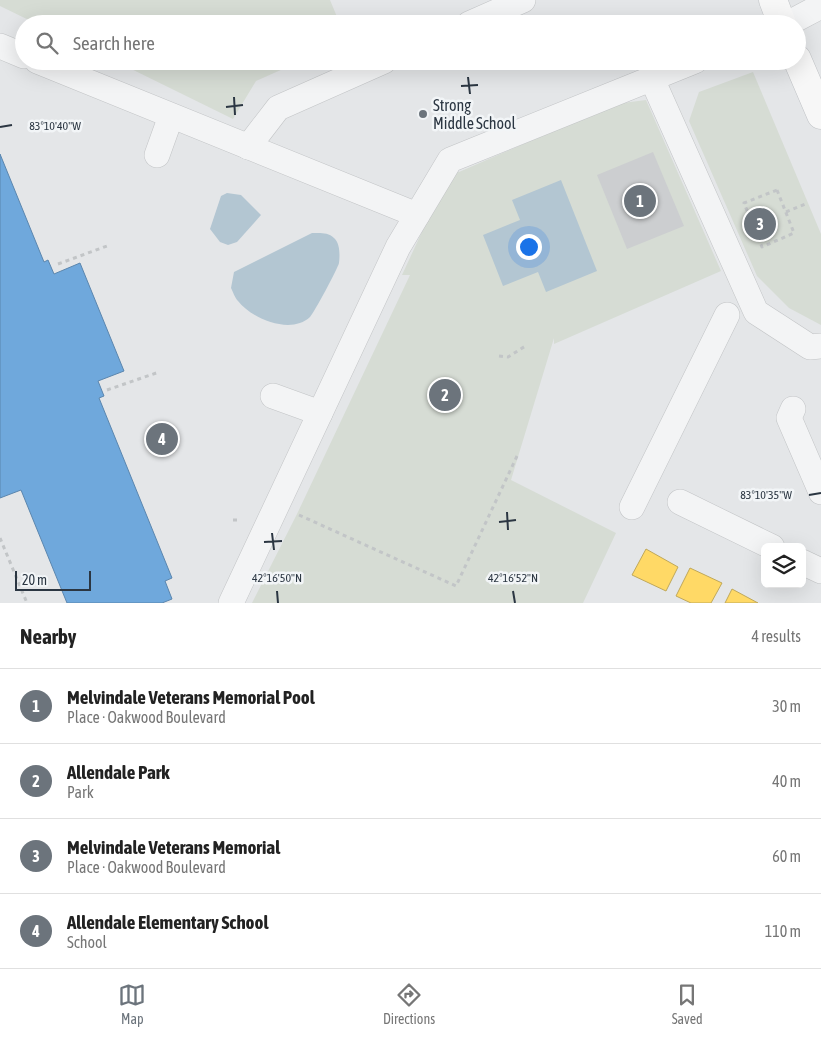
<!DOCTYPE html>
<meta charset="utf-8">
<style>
:root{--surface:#fff;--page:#f6f6f6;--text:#222;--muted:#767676;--line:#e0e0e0;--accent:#6c747c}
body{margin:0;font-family:"Asap Condensed",sans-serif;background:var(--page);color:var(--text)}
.controls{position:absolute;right:15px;bottom:15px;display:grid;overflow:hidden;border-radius:8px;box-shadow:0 5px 20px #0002}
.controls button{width:45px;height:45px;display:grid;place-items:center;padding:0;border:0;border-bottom:1px solid var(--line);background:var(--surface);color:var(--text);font:25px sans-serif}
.scale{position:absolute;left:15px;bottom:12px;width:76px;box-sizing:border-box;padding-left:5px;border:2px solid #2b3642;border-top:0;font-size:14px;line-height:18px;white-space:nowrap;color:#2b3642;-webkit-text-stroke:4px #f2f5f7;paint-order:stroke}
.you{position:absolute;left:528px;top:246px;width:18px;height:18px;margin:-12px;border:4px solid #fff;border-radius:50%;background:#1a73e8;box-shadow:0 0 0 8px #1a73e833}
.badge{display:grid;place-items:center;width:32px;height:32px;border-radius:50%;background:var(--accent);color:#fff;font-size:16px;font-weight:700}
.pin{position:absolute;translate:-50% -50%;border:2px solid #fff;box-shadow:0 1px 5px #0006}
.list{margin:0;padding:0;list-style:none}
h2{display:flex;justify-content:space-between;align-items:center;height:65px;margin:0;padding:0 20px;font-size:21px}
h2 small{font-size:16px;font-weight:400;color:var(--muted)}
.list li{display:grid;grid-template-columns:32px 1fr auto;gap:15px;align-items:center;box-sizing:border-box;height:75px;padding:0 20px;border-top:1px solid var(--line)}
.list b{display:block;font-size:19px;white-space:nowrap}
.list p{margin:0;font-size:16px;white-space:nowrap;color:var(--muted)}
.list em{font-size:16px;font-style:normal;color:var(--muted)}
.icon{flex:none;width:28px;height:28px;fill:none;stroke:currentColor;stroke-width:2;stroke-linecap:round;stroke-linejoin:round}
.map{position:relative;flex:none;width:821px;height:603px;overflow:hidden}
.search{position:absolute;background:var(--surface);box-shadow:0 5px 20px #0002;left:15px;right:15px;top:15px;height:55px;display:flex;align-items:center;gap:12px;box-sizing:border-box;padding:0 18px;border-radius:28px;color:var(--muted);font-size:19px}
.sheet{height:365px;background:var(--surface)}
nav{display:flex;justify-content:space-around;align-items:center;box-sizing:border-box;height:70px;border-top:1px solid var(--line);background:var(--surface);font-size:14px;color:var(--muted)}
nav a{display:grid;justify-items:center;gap:2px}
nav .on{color:var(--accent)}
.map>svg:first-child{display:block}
</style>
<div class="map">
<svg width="821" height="603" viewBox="0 0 821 603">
<rect width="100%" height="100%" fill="#e4e6e8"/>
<g fill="#d6dcd4">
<polygon points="0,0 330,0 340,24 37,24 0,6"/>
<polygon points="115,61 301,61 256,81 233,119"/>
<polygon points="753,72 821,234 821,325 789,308 757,276 689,121 699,92"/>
<polygon points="646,100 721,271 554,344 554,338 511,480 616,533 583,603 252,603 297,514 410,275 402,275 451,169 459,172 615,104"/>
</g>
<g fill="#b3c6d2">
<polygon points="561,180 597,271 546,292 538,272 503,286 483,235 520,220 512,200"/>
<polygon points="227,193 241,195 261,215 237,242 228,245 220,242 210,229 221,196"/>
<path d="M312,233C320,233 328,232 334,238C340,243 340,255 339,263C338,268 314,313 310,317C291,335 252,319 238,301C235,298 233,292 231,288L234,272Z"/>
</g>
<g fill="#ffd966" stroke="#bfa85b">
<polygon points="646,549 678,567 666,591 632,575"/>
<polygon points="690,568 722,583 711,603 691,603 676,596"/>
<polygon points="732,589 758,603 725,603"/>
</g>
<polygon fill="#6fa8dc" stroke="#5b86ae" points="0,154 44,262 48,260 54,274 80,263 124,371 98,381 104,396 99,398 172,578 165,581 172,599 162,603 67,603 21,490 0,498"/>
<polygon fill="#ccced0" points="653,152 684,226 627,249 597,175"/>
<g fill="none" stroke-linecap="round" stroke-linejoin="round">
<g stroke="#c2c4c6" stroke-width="26">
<g id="minor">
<polyline points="469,24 523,0"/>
<polyline points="787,24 821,6"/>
<polyline points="0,46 24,56"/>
<polyline points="37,61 417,215"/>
<polyline points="652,79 756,312 810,347 821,346"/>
<polyline points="248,147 278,108 384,61"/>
<polyline points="157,155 171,116"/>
<polyline points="273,396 320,413"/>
<polyline points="793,409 789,418 821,492"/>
<polyline points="680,502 772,547"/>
<polyline points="632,507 727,315"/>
<polyline points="802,562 821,571"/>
<polyline points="231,603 398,247 450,160 695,61"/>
</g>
</g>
<g stroke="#c0c3c6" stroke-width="29">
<g id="major">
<polyline points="773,0 782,24"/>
<polyline points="797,59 821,115"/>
</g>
</g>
<g stroke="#c2c5c7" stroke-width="3" stroke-dasharray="4 4" stroke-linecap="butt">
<polygon points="777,190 794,233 762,247 744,203"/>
<polyline points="786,212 808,203"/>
<polyline points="58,264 107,246"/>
<polyline points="499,356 508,357 527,345"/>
<polyline points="107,390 159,372"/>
<polyline points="299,515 456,586 517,456"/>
<polyline points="233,520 238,520"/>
<polyline points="0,538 27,603"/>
</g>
<use href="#minor" stroke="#f3f4f5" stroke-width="25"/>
<use href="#major" stroke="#f7f7f7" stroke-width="28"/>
</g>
<path fill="none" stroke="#2b3642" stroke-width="2" d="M468,77L470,94M461,86L478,85M234,97L235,115M226,107L243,105M0,127L12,125M809,495L821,493M507,512L508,530M499,522L516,520M272,533L274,550M264,542L282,541M277,591L278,603M513,591L515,603"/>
<circle fill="#6c747c" stroke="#f2f5f7" stroke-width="2" cx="423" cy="114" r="5"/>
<g text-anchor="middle" stroke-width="5" stroke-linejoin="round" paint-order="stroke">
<g font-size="16" fill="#2b3642" stroke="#f2f5f7" text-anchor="start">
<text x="433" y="111">Strong<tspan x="433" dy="18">Middle School</tspan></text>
</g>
</g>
<g font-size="12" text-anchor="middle" fill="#2b3642" stroke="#f2f5f7" stroke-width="5" stroke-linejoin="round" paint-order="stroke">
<text x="55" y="130">83°10'40"W</text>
<text x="766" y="499">83°10'35"W</text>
<text x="277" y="582">42°16'50"N</text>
<text x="513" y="582">42°16'52"N</text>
</g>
</svg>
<div class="controls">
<button><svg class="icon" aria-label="layers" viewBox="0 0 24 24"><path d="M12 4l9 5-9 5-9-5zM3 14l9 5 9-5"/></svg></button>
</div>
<div class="scale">20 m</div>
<div class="you"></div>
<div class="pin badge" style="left:640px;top:201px">1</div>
<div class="pin badge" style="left:445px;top:395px">2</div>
<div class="pin badge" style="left:760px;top:224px">3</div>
<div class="pin badge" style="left:162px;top:439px">4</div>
<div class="search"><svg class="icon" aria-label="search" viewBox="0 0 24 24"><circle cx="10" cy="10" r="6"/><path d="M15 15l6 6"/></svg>Search here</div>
</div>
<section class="sheet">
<h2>Nearby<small>4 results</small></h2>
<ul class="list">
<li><span class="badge">1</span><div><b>Melvindale Veterans Memorial Pool</b><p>Place · Oakwood Boulevard</p></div><em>30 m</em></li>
<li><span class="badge">2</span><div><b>Allendale Park</b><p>Park</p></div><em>40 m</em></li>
<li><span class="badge">3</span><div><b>Melvindale Veterans Memorial</b><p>Place · Oakwood Boulevard</p></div><em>60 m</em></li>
<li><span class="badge">4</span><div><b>Allendale Elementary School</b><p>School</p></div><em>110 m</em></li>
</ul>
</section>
<nav>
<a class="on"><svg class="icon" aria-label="map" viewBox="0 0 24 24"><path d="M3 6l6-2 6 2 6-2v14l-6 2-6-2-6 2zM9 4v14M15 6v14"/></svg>Map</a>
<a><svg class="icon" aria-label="directions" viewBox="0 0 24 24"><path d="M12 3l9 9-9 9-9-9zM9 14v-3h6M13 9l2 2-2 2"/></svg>Directions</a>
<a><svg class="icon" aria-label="saved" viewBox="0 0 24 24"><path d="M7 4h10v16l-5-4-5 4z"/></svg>Saved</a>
</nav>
